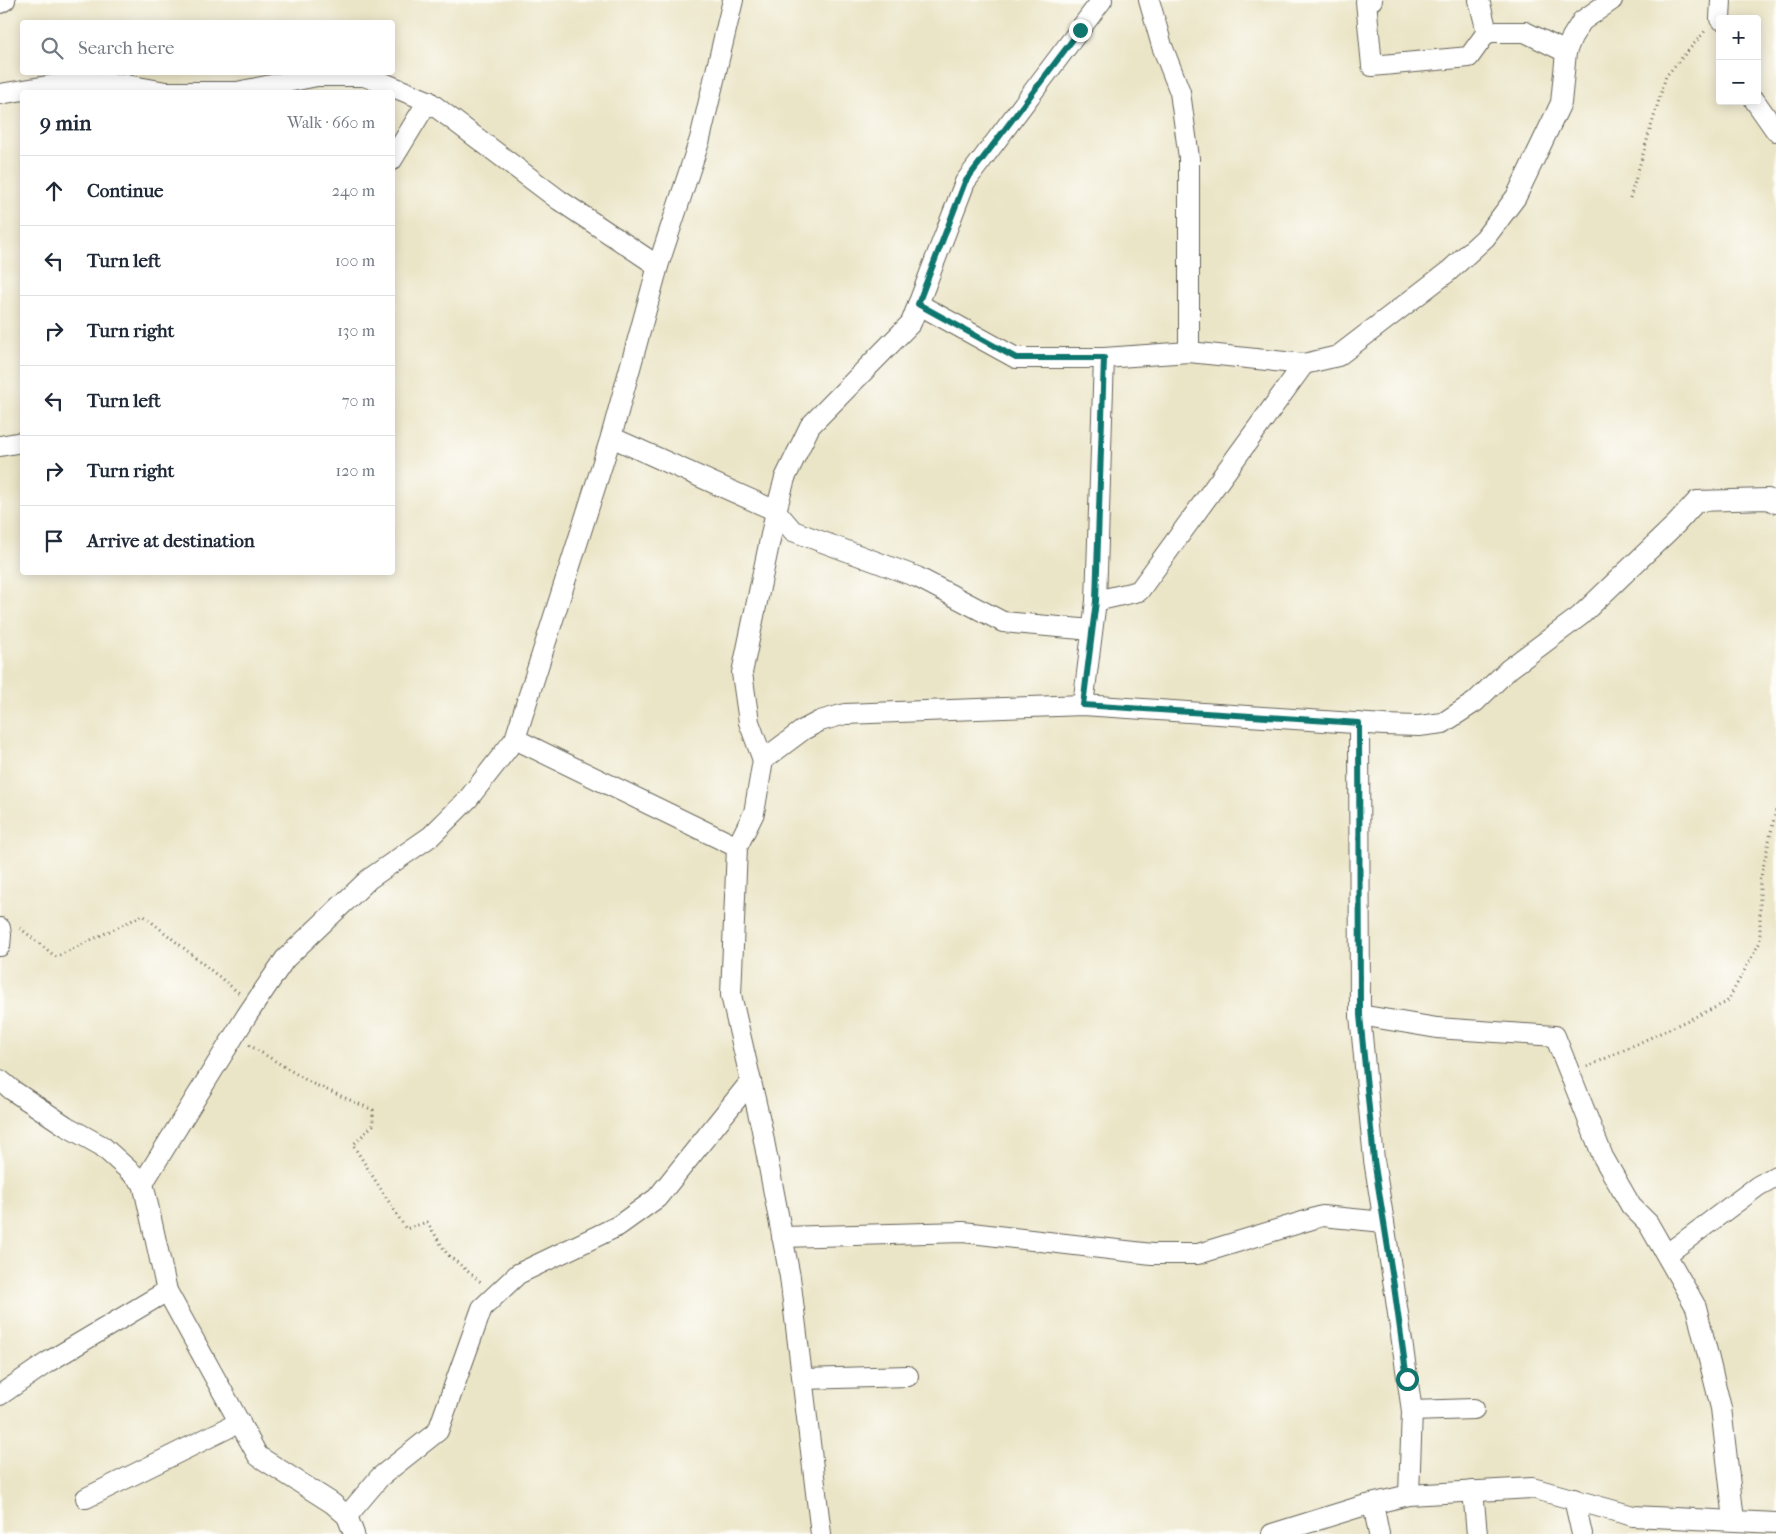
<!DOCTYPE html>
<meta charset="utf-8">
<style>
:root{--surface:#fff;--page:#f2f2f3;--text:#1f2937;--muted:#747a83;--line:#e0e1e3}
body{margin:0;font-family:"IM FELL French Canon",serif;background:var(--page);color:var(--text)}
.controls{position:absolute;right:15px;top:15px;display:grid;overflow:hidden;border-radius:5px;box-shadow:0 2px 12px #0003}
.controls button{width:45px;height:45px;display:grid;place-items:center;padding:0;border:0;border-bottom:1px solid var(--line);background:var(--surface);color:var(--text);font:25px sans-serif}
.stop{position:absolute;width:15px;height:15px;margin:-11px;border:4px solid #0f766e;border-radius:50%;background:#fff}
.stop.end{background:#0f766e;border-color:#fff;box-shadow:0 1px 5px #0008}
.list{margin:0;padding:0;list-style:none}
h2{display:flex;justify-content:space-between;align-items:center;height:65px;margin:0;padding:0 20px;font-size:21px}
h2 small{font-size:16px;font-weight:400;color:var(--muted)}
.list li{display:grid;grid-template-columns:32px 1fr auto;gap:15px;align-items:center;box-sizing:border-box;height:70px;padding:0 20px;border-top:1px solid var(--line)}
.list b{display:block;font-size:19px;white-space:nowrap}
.list em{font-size:16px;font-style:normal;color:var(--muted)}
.icon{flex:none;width:28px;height:28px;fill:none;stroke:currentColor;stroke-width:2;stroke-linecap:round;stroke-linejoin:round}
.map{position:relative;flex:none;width:1776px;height:1534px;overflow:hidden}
.search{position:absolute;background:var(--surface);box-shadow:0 2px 12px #0003;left:20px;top:20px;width:375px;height:55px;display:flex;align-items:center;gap:12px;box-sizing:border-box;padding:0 18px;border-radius:5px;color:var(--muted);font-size:19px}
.panel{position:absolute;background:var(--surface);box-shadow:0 2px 12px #0003;left:20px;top:90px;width:375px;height:485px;border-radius:5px}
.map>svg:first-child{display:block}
</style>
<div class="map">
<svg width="1776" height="1534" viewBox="0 0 1776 1534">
<rect width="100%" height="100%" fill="#fdfcf7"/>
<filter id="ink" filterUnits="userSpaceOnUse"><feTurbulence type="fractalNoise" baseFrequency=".02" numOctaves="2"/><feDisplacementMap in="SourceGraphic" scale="10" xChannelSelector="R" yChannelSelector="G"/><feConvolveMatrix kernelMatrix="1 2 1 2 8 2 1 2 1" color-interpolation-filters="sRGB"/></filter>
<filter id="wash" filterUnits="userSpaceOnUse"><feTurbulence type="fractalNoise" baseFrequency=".0096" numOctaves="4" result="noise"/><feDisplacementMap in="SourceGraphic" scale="20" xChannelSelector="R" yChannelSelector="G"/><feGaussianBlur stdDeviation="1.12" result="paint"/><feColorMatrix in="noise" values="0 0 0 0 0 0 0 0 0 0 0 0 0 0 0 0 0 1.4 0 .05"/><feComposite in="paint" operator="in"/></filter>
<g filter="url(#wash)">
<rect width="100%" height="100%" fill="#ebe5c7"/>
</g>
<g filter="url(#ink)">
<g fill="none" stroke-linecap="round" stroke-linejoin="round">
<g stroke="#646258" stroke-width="22">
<g id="street">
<polyline points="1149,0 1162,46 1180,92 1189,158 1189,352"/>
<polyline points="1372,0 1366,1 1372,66 1469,57 1487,32"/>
<polyline points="1479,0 1487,32 1525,32 1566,52"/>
<polyline points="0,3 5,0"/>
<polyline points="1720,19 1721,0"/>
<polyline points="0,94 71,82 121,84 166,92 237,92 317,76 364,76 386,84 428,101 559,200 658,266"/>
<polyline points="1755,101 1776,131"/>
<polyline points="392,160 428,101"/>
<polyline points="918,304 1016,358 1104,358"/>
<polyline points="611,437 776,511 793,531 917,577 1003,622 1092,630"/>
<polyline points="0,446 22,442"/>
<polyline points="1096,601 1139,591 1304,364"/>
<polyline points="1083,705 1096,601 1104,358 1189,352 1304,364 1338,356 1449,271 1485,238 1516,197 1561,103 1566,52 1572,37 1582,21 1612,0"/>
<polyline points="1359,723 1360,1015 1374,1160 1394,1286 1412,1411 1409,1495"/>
<polyline points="515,739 737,847"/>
<polyline points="763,760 749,722 742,673 776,511 785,478 810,426 911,323 965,182 1102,0"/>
<polyline points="0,928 1,935 0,946"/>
<polyline points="1360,1015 1437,1028 1555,1036 1603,1157 1631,1206 1648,1223 1696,1307 1721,1408 1734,1520"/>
<polyline points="0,1080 12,1090 66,1126 102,1146 143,1183 167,1291 258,1456 332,1503 347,1516 354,1534"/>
<polyline points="143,1183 247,1015 285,959 369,879 431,836 468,799 515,739 611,437 658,266 700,139 733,0"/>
<polyline points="782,1237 963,1232 1152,1254 1198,1254 1322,1216 1384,1222"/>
<polyline points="1667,1254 1758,1186 1776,1176"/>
<polyline points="803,1379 908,1376"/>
<polyline points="0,1395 48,1362 167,1291"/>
<polyline points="1412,1411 1474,1409"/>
<polyline points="1473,1491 1477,1534"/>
<polyline points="86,1498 240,1422"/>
<polyline points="1574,1499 1582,1534"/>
<polyline points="1373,1504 1379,1534"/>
<polyline points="347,1516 380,1477 438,1431 482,1308 518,1274 618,1226 657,1198 751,1081"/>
<polyline points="821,1534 790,1277 761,1125 731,995 737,847 754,813 763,760 803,730 820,721 845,714 1083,705 1384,725 1419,726 1443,723 1475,702 1509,669 1580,616 1676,524 1697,501 1768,499 1776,503"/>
<polyline points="1272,1534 1359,1507 1409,1495 1532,1488 1633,1516 1776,1523"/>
</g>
</g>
<g stroke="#646258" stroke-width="3" stroke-dasharray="1 4" stroke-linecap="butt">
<polyline points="1630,198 1666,76 1706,30"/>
<polyline points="20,928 56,957 143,915 239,993"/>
<polyline points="249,1045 311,1083 373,1110 373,1125 353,1145 406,1229 427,1222 447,1254 483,1284"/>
<polyline points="1587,1067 1727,1002 1760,942 1760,881 1776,810"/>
</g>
<use href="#street" stroke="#fff" stroke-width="20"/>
</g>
</g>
<g fill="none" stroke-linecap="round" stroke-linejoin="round" filter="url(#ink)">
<polyline stroke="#0f766e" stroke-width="6" points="1080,30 965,182 918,304 1016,358 1104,358 1096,601 1083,705 1359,723 1360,1015 1374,1160 1394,1286 1407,1379"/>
</g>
</svg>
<div class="controls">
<button>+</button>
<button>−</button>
</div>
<div class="stop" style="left:1407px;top:1379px"></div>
<div class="stop end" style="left:1080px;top:30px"></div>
<div class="search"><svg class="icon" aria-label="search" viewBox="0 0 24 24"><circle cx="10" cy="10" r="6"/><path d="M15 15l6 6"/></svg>Search here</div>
<section class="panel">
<h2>9 min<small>Walk · 660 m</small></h2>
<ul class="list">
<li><svg class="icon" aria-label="ahead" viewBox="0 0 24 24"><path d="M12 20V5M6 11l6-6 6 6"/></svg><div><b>Continue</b></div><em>240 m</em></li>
<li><svg class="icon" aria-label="left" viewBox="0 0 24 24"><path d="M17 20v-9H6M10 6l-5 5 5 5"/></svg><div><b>Turn left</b></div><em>100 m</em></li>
<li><svg class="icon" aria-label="right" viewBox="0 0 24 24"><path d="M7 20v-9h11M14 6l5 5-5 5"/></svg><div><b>Turn right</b></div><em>130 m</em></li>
<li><svg class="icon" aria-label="left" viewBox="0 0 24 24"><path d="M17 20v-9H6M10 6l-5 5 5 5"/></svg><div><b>Turn left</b></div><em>70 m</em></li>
<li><svg class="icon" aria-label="right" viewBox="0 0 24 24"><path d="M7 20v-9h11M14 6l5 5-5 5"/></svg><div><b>Turn right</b></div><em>120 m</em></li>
<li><svg class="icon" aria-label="arrive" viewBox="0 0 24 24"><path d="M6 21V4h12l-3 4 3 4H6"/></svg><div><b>Arrive at destination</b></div></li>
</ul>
</section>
</div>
